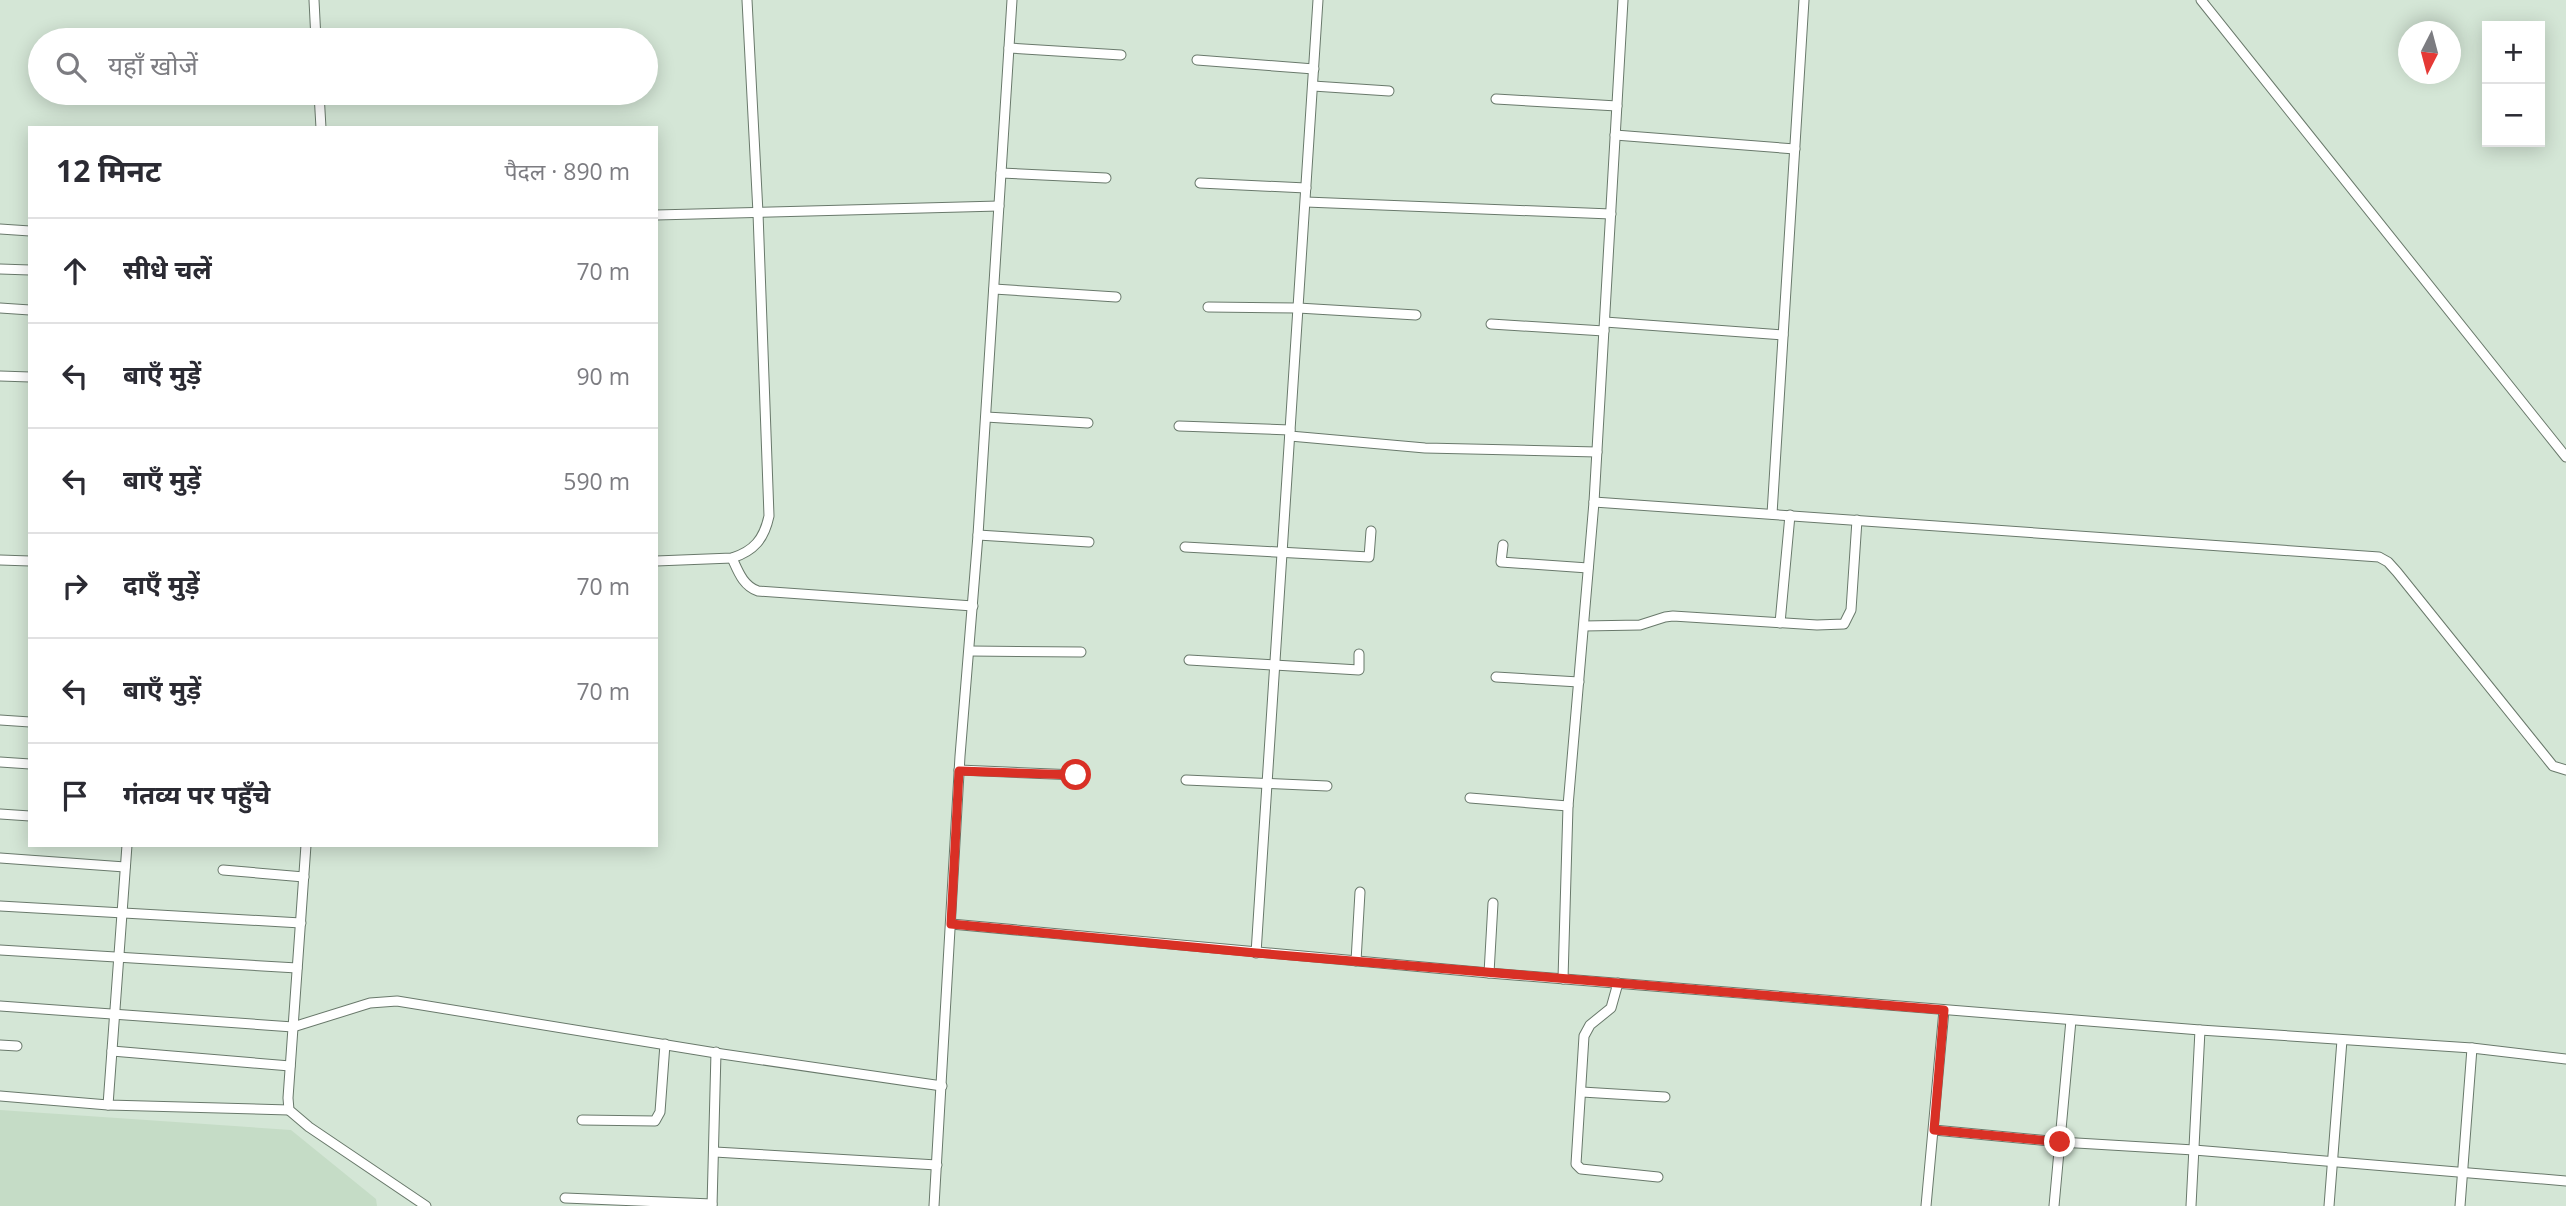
<!DOCTYPE html>
<html lang="hi">
<meta charset="utf-8">
<style>
:root{--surface:#fff;--page:#f7f7f7;--text:#2b2b33;--muted:#7c7c81;--line:#e1e1e2}
body{margin:0;font-family:"Open Sans","Noto Sans Devanagari",sans-serif;background:var(--page);color:var(--text)}
.controls{position:absolute;right:21px;top:21px;display:grid;overflow:hidden;border-radius:0px;box-shadow:0 4px 18px #0003}
.controls button{width:63px;height:63px;display:grid;place-items:center;padding:0;border:0;border-bottom:2px solid var(--line);background:var(--surface);color:var(--text);font:35px sans-serif}
.compass{position:absolute;left:2398px;top:21px;width:63px;height:63px;border-radius:50%;background:var(--surface);box-shadow:0 4px 18px #0003;rotate:186deg}
.stop{position:absolute;width:21px;height:21px;margin:-16px;border:5px solid #d93025;border-radius:50%;background:#fff}
.stop.end{background:#d93025;border-color:#fff;box-shadow:0 2px 7px #0008}
.list{margin:0;padding:0;list-style:none}
h2{display:flex;justify-content:space-between;align-items:center;height:91px;margin:0;padding:0 28px;font-size:30px}
h2 small{font-size:23px;font-weight:400;color:var(--muted)}
.list li{display:grid;grid-template-columns:46px 1fr auto;gap:21px;align-items:center;box-sizing:border-box;height:105px;padding:0 28px;border-top:2px solid var(--line)}
.list b{display:block;font-size:26px;white-space:nowrap}
.list em{font-size:23px;font-style:normal;color:var(--muted)}
.icon{flex:none;width:38px;height:38px;fill:none;stroke:currentColor;stroke-width:2;stroke-linecap:round;stroke-linejoin:round}
.map{position:relative;flex:none;width:2566px;height:1206px;overflow:hidden}
.search{position:absolute;background:var(--surface);box-shadow:0 4px 18px #0003;left:28px;top:28px;width:630px;height:77px;display:flex;align-items:center;gap:18px;box-sizing:border-box;padding:0 24px;border-radius:38px;color:var(--muted);font-size:26px}
.panel{position:absolute;background:var(--surface);box-shadow:0 4px 18px #0003;left:28px;top:126px;width:630px;height:721px;border-radius:0px}
.map>svg:first-child{display:block}
</style>
<div class="map">
<svg width="2566" height="1206" viewBox="0 0 2566 1206">
<rect width="100%" height="100%" fill="#d4e6d6"/>
<polygon fill="#c5dcc6" points="0,1110 291,1130 376,1199 377,1206 0,1206"/>
<g fill="none" stroke-linecap="round" stroke-linejoin="round">
<g stroke="#69796b" stroke-width="11">
<g id="minor">
<polyline points="314,0 316,40"/>
<polyline points="2201,0 2566,457"/>
<polyline points="1009,48 1121,55"/>
<polyline points="1197,60 1314,69"/>
<polyline points="1313,86 1389,91"/>
<polyline points="319,93 321,128"/>
<polyline points="1496,99 1617,106"/>
<polyline points="1615,135 1795,149"/>
<polyline points="1001,173 1106,178"/>
<polyline points="1200,183 1306,188"/>
<polyline points="1306,202 1611,214"/>
<polyline points="656,215 999,206"/>
<polyline points="0,229 30,231"/>
<polyline points="0,269 30,270"/>
<polyline points="994,289 1116,297"/>
<polyline points="1208,307 1298,308 1416,315"/>
<polyline points="0,308 30,310"/>
<polyline points="1605,322 1783,335"/>
<polyline points="1491,324 1604,331"/>
<polyline points="0,376 30,377"/>
<polyline points="986,417 1088,423"/>
<polyline points="1179,426 1290,430"/>
<polyline points="1290,436 1425,448 1597,452"/>
<polyline points="1594,502 2379,557 2388,562 2397,572 2553,766 2566,770"/>
<polyline points="1772,514 1804,0"/>
<polyline points="978,535 1089,542"/>
<polyline points="1503,545 1501,562 1588,568"/>
<polyline points="1185,547 1369,557 1371,531"/>
<path d="M732,558C738,571 743,586 758,591L973,606"/>
<polyline points="0,560 30,561"/>
<path d="M656,561L732,558C754,551 764,539 769,516L758,213L747,0"/>
<polyline points="1780,623 1790,515"/>
<polyline points="1584,626 1640,625 1665,617 1673,616 1817,625 1844,624 1851,610 1857,520"/>
<polyline points="970,651 1081,652"/>
<polyline points="1189,660 1359,670 1359,654"/>
<polyline points="1496,677 1579,682"/>
<polyline points="0,720 30,722"/>
<polyline points="0,762 30,764"/>
<polyline points="959,770 1076,775"/>
<polyline points="1186,780 1327,786"/>
<polyline points="1470,798 1568,806"/>
<polyline points="0,814 30,816"/>
<polyline points="306,845 288,1098 289,1110 309,1127 426,1206"/>
<polyline points="0,858 125,867"/>
<polyline points="223,870 304,877"/>
<polyline points="0,906 301,923"/>
<polyline points="951,924 1489,973 2200,1030 2472,1048 2566,1059"/>
<polyline points="0,950 297,968"/>
<polyline points="1256,953 1318,0"/>
<polyline points="1356,961 1360,892"/>
<polyline points="1489,973 1493,903"/>
<polyline points="1563,979 1568,806 1594,502 1623,0"/>
<polyline points="1618,983 1611,1008 1590,1025 1584,1036 1576,1164 1581,1169 1658,1177"/>
<polyline points="0,1006 293,1027 370,1003 397,1001 722,1054 942,1086"/>
<polyline points="0,1045 17,1046"/>
<polyline points="112,1051 290,1066"/>
<polyline points="1582,1092 1665,1097"/>
<polyline points="0,1096 108,1105 289,1110"/>
<polyline points="108,1105 127,845"/>
<polyline points="582,1120 655,1121 660,1112 665,1044"/>
<polyline points="1934,1130 2060,1142 2194,1150 2566,1181"/>
<polyline points="715,1152 937,1165"/>
<polyline points="565,1198 712,1204"/>
<polyline points="712,1206 716,1052"/>
<polyline points="934,1206 960,756 978,535 1012,0"/>
<polyline points="1926,1206 1944,1010"/>
<polyline points="2054,1206 2071,1020"/>
<polyline points="2191,1206 2200,1030"/>
<polyline points="2329,1206 2342,1040"/>
<polyline points="2460,1206 2472,1048"/>
</g>
</g>
<use href="#minor" stroke="#fff" stroke-width="9"/>
</g>
<g fill="none" stroke-linecap="round" stroke-linejoin="round">
<polyline stroke="#d93025" stroke-width="9" points="1076,775 959,771 951,924 1256,953 1944,1010 1934,1130 2060,1142"/>
</g>
</svg>
<div class="controls">
<button>+</button>
<button>−</button>
</div>
<svg class="compass" viewBox="-18 -18 36 36"><path d="M0-13l5 13h-10z" fill="#e53935"/><path d="M0 13l5-13h-10z" fill="#7c7c81"/></svg>
<div class="stop" style="left:1076px;top:775px"></div>
<div class="stop end" style="left:2060px;top:1142px"></div>
<div class="search"><svg class="icon" aria-label="search" viewBox="0 0 24 24"><circle cx="10" cy="10" r="6"/><path d="M15 15l6 6"/></svg>यहाँ खोजें</div>
<section class="panel">
<h2>12 मिनट<small>पैदल · 890 m</small></h2>
<ul class="list">
<li><svg class="icon" aria-label="ahead" viewBox="0 0 24 24"><path d="M12 20V5M6 11l6-6 6 6"/></svg><div><b>सीधे चलें</b></div><em>70 m</em></li>
<li><svg class="icon" aria-label="left" viewBox="0 0 24 24"><path d="M17 20v-9H6M10 6l-5 5 5 5"/></svg><div><b>बाएँ मुड़ें</b></div><em>90 m</em></li>
<li><svg class="icon" aria-label="left" viewBox="0 0 24 24"><path d="M17 20v-9H6M10 6l-5 5 5 5"/></svg><div><b>बाएँ मुड़ें</b></div><em>590 m</em></li>
<li><svg class="icon" aria-label="right" viewBox="0 0 24 24"><path d="M7 20v-9h11M14 6l5 5-5 5"/></svg><div><b>दाएँ मुड़ें</b></div><em>70 m</em></li>
<li><svg class="icon" aria-label="left" viewBox="0 0 24 24"><path d="M17 20v-9H6M10 6l-5 5 5 5"/></svg><div><b>बाएँ मुड़ें</b></div><em>70 m</em></li>
<li><svg class="icon" aria-label="arrive" viewBox="0 0 24 24"><path d="M6 21V4h12l-3 4 3 4H6"/></svg><div><b>गंतव्य पर पहुँचे</b></div></li>
</ul>
</section>
</div>
